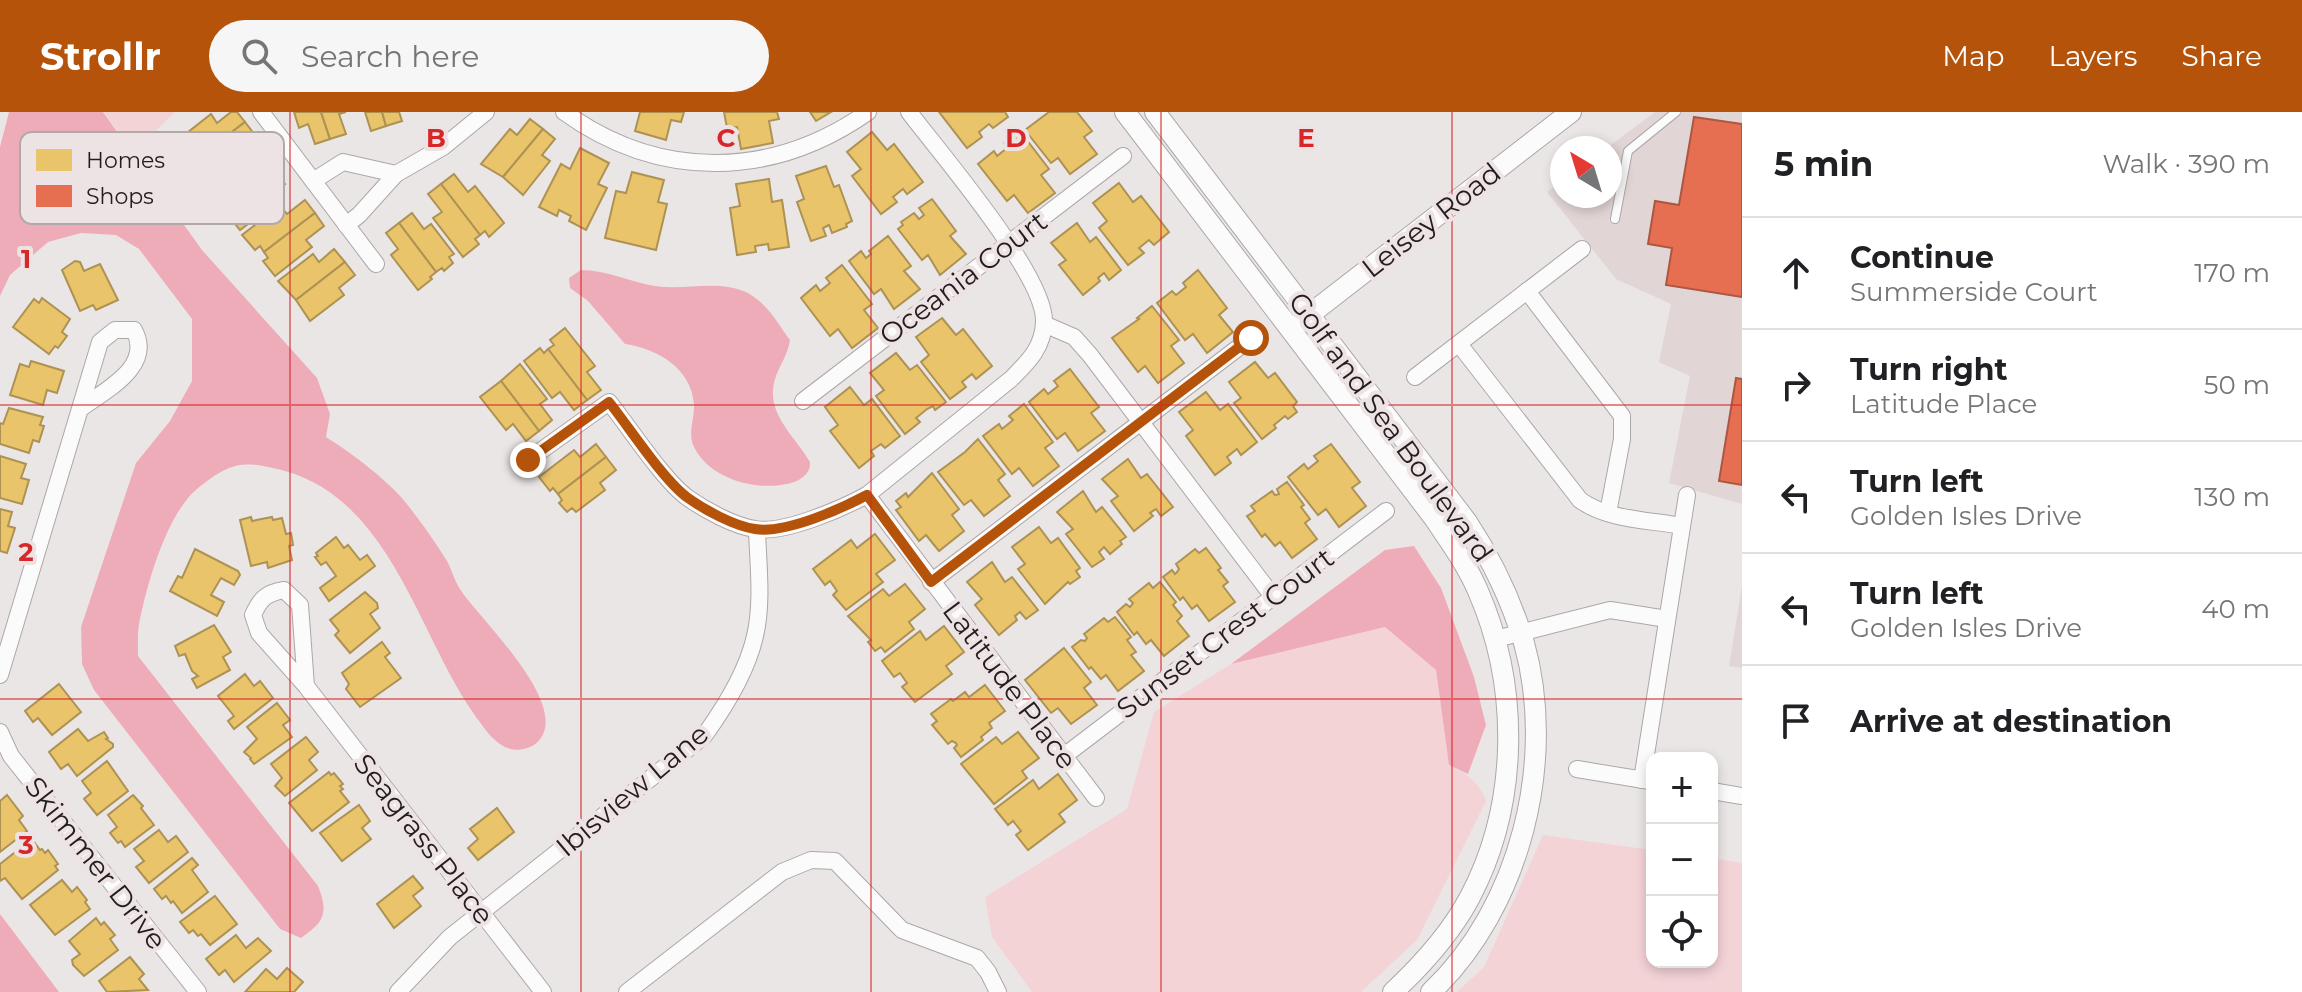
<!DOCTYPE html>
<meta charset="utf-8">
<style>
:root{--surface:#fff;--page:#f6f6f6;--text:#202124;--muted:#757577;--line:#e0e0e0;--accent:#b45309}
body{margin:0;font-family:Montserrat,sans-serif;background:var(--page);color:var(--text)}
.controls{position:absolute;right:24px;bottom:24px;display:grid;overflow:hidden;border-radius:16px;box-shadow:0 4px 12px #0003}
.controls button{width:72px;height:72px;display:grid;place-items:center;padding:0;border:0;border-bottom:2px solid var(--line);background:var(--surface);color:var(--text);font:40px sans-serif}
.compass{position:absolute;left:1550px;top:24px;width:72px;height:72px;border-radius:50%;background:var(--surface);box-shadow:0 4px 12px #0003;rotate:322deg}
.stop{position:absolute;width:24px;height:24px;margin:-18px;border:6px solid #b45309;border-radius:50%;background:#fff}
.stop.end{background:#b45309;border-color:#fff;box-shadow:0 2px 8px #0008}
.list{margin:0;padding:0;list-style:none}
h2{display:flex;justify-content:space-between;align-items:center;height:104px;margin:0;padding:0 32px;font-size:34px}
h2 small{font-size:26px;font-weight:400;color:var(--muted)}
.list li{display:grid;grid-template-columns:52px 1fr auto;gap:24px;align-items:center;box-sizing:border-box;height:112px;padding:0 32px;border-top:2px solid var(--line)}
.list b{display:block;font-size:30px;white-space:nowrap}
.list p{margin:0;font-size:26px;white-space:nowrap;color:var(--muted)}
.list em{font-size:26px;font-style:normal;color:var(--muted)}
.icon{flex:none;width:44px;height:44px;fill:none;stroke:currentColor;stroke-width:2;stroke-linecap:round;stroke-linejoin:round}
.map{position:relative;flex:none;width:1742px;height:880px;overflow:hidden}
header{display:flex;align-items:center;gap:48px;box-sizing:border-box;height:112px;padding:0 40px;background:var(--accent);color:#fff}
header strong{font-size:38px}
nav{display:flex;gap:44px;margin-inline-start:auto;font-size:28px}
.search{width:560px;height:72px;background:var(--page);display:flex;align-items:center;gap:20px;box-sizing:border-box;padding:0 28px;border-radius:44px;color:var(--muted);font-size:30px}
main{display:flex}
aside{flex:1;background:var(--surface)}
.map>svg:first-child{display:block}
</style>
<header>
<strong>Strollr</strong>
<div class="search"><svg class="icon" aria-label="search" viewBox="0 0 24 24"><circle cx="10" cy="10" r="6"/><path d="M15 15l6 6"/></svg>Search here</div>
<nav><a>Map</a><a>Layers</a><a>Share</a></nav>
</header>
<main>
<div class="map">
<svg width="1742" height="880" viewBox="0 0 1742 880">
<rect width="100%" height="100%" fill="#ebe6e6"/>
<g fill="#e2d5d6">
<polygon points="1655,0 1742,0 1742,392 1669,371 1690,264 1659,250 1671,192 1616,167 1547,80 1562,69 1562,84 1610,84 1610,36 1607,36"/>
<polygon points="1742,474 1742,556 1729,554"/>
</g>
<g fill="#f4d3d7">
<polygon points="104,0 175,0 133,41"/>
<path d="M1385,515L1436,558L1449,653C1468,662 1479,670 1486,689L1417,828L1361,880H1032L992,825L985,785L1127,697L1154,600L1231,552Z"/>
<polygon points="1543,723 1652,738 1652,850 1712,850 1712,746 1742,751 1742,880 1457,880 1484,855"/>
</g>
<g fill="#eeacb8">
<path d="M9,0H103L202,138L317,266L330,302L326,325C350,340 382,364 401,385C417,404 434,428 447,449C452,458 454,468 460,477C476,504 580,599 534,633C528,637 517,639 510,637C494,632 485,617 476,605C418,524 392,389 285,359C244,348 231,349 197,377C167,402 148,469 140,507C137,519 138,532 138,544L318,774C329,802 324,810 301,826L280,817L94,578L82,552L81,515L136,351L170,309L192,269V207L139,137L116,123L81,121L48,130L10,163L0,184V35Z"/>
<path d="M581,158C607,158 630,170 655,174C686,179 727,165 754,185C769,195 779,213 790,228C788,242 781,251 776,264C763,300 794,322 810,350C811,363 798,370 786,372C754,379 709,366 694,335C687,321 695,306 694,292C691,256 658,237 625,232L588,189L570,176L569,166Z"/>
<polygon points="1414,434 1441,476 1474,565 1486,613 1468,662 1449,653 1436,558 1385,515 1231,552 1385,438"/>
<polygon points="0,802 59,880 0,880"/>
</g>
<g fill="#e9c46a" stroke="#ad9254" stroke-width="2">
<polygon points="231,0 237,0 245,10 194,49 190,43 185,47 173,32 211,2 217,11"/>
<polygon points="294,0 321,0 330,27 315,32 308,12 299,16"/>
<polygon points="321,0 346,0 339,2 346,22 330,27"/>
<polygon points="365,0 382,0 386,14 371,19"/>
<polygon points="382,0 399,0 402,9 386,14"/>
<polygon points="640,0 684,0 681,10 671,8 666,28 635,19"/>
<polygon points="724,0 777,0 779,7 769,9 773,31 741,37 737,15 727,16"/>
<polygon points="810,0 831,0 816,9"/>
<polygon points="939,0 1005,0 1008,5 993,16 989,12 979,20 982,25 967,36"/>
<polygon points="1049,0 1077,0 1092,19 1084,25 1097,42 1070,62 1058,46 1051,51 1025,18"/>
<polygon points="530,7 543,17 503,65 481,52 510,17 517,23"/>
<polygon points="245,10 255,23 237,37 243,45 206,73 192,58 198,54 194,49"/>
<polygon points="543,17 555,27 542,43 550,49 523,83 503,65"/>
<polygon points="1020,19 1049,57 1041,63 1055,81 1028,101 1014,83 1007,89 978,52 994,39 997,44 1007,36 1004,31"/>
<polygon points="872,20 887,38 894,32 923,70 907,82 903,77 893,85 897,90 881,102 852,64 861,57 847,40"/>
<polygon points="580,36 609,51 598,72 607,76 586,118 569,109 571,104 559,98 557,104 539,95 561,52 570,57"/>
<polygon points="826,54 834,75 839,73 852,109 846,112 847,115 832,121 829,113 823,116 826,124 811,129 797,90 804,87 796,64"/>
<polygon points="275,59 285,72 269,85 275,92 240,118 228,103 230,102 226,97"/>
<polygon points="632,60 664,68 658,90 667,92 656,138 605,126 616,79 626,81"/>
<polygon points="454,62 468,80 475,74 504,111 489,125 485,119 480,123 441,72"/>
<polygon points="769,67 772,90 782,88 789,135 769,138 768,132 755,134 756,140 737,143 730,96 740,94 736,72"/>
<polygon points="1119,71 1133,90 1141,84 1169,120 1154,133 1149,128 1139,136 1144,141 1128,153 1099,116 1107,109 1093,91"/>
<polygon points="441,72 480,123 475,127 479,132 463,145 433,106 442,100 428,82"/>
<polygon points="932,87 956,119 950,124 966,142 940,163 928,143 922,148 898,117 903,113 901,110 914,101 919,107 924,103 919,96"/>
<polygon points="305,88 315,101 264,140 260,134 255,138 242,123 280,94 287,102"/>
<polygon points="315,101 324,114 306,128 312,135 275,164 263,149 268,146 264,140"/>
<polygon points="412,101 424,117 431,112 454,142 449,145 453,151 444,159 442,156 436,160 399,111"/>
<polygon points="399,111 436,160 430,165 432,167 418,178 391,143 398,137 386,121"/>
<polygon points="1077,111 1090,130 1096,125 1121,158 1109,168 1104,161 1098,166 1100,169 1083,183 1059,153 1066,148 1051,131"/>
<polygon points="888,124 911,154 904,159 920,177 894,197 881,177 874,182 849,149 861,139 866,146 871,142 869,139"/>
<polygon points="334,137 345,150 296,188 278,169 313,142 319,150"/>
<polygon points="75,149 80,150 84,159 100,152 118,188 96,198 93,193 80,199 62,158"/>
<polygon points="345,150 355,163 339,176 344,183 310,209 296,188"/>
<polygon points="842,153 872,192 864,198 878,216 852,236 838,217 830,224 801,186 816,173 820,179 830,171 826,166"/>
<polygon points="1198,158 1227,196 1219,203 1233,220 1207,241 1193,222 1185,228 1157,191 1172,179 1176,183 1186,175 1183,171"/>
<polygon points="42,186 70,207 62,220 67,224 58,236 55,234 49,242 13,215 34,187 39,191"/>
<polygon points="1152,194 1179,228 1171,234 1184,251 1158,271 1145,254 1138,260 1112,226 1139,207 1137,206"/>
<polygon points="942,206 956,223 963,217 992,254 976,267 972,262 962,270 966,275 950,287 921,250 929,243 916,225"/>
<polygon points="565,216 595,254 587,260 601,278 587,288 548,237 554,233 550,228"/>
<polygon points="540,236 544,241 548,237 587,288 574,298 560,280 552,286 524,249"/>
<polygon points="896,241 910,258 917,253 946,290 935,298 933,294 927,297 916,306 920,310 905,322 876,284 884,278 870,261"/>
<polygon points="31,249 64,259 57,281 47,278 43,293 10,283 20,252 29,255"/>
<polygon points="1255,250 1268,266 1275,261 1297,290 1293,294 1297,300 1288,307 1285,304 1274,313 1276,316 1262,327 1234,291 1241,286 1229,270"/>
<polygon points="520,252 547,287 540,292 552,308 539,319 501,269"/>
<polygon points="1070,257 1099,295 1091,301 1105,319 1078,339 1065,321 1057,327 1029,290 1044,277 1048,282 1058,274 1054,269"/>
<polygon points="501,269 539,319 526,329 513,312 506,318 480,285"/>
<polygon points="850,275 864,293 872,287 900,324 885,336 881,332 871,339 874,344 859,356 830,319 838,313 825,295"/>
<polygon points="1206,280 1220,298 1228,292 1257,330 1241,343 1237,337 1227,345 1231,351 1215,363 1186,324 1193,318 1179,300"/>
<polygon points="1024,292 1053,330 1045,336 1059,354 1033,374 1019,356 1012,362 983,324 999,312 1002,317 1013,308 1009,304"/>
<polygon points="9,296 43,305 40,313 44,314 39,330 33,328 29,341 0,332 0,311 3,312"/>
<polygon points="978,327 1005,362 998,368 1010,384 984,404 971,388 964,393 938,360 965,340"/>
<polygon points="596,332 606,345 558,382 553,376 550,379 539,365 574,338 580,345"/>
<polygon points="1331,332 1360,370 1352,376 1366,394 1339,415 1326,397 1318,403 1288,365 1304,352 1308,357 1318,349 1314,344"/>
<polygon points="0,344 26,352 21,366 29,368 22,392 0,386"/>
<polygon points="606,345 616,358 600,371 605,378 576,400 572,396 567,400 559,391 562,388 558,382"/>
<polygon points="1128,347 1141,366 1147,362 1173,395 1161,404 1156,397 1150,401 1153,404 1134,419 1111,389 1118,384 1102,367"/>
<polygon points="932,361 959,397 952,403 964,419 939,439 926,423 919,429 896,398 901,395 896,389 906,381 908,385"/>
<polygon points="1287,370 1304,393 1301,395 1310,407 1305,411 1317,427 1292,446 1280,430 1275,434 1265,422 1262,425 1247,404 1255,399 1251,394 1272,379 1275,383 1279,382 1277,377"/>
<polygon points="1083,379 1096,400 1102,395 1126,425 1120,429 1122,432 1110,442 1104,435 1099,440 1104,447 1092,455 1066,422 1073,417 1057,400"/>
<polygon points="0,397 12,400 8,414 15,416 7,441 0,439"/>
<polygon points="251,405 252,409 272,405 273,408 282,406 286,422 291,421 293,433 289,434 292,448 268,456 267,450 251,454 240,408"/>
<polygon points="1039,415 1051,431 1058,426 1080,456 1076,459 1080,465 1070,472 1068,470 1045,492 1018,457 1025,452 1012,435"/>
<polygon points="875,422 895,448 876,462 883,470 846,498 833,483 837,479 830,469 825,473 813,457 851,428 857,436"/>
<polygon points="336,425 344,436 348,433 360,448 367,443 375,454 329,489 320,476 336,464 326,450 321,453 315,445 318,444 316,441"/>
<polygon points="1206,436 1221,456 1218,458 1228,470 1223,474 1235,490 1209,509 1197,493 1192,497 1183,485 1180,488 1163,465 1172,458 1175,462 1177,460 1179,457 1176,452 1195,437 1199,441"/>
<polygon points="195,437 238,459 240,463 234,473 221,466 211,483 224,490 217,504 170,479 178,464 182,466"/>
<polygon points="992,450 1005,470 1012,465 1038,498 1026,507 1020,500 1015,504 1017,508 999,523 975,493 982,487 967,470"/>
<polygon points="1160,470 1176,490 1173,493 1182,504 1177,509 1189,524 1164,544 1151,528 1146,532 1137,520 1134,523 1117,500 1126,492 1130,495 1133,491 1129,487 1149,471 1153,476"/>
<polygon points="905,472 925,497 909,510 914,517 885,540 881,535 875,539 868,530 871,528 848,504 883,477 889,484"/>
<polygon points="365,480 377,491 378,496 370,502 380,516 350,541 335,523 339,519 330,508"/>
<polygon points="1115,505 1131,525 1127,528 1136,540 1131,543 1144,559 1118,579 1106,563 1101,567 1091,555 1089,557 1072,535 1081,528 1085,529 1087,526 1084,522 1104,506 1108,510"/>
<polygon points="214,513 231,540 223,545 230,558 197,576 192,567 198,564 192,559 185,542 179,544 175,534"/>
<polygon points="944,514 964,540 946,554 952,562 915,590 902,575 907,571 900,561 894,565 882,549 920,519 926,528"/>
<polygon points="382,530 390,541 385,545 401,566 360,595 346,577 349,572 342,561"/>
<polygon points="1064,536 1091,570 1084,576 1097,593 1071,612 1058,596 1051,601 1025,568"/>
<polygon points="245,562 254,574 260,569 273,586 234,617 228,609 234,604 218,584"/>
<polygon points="59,572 81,600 52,623 38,606 33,610 25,599"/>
<polygon points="985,573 1005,599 989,611 992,616 981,625 983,628 961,645 954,636 957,633 956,631 952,629 948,632 932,613 937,609 931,602 951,587 953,589 965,580 969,585"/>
<polygon points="277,591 290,608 283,613 292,625 254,652 250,647 251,646 244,640 257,627 247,615"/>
<polygon points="78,617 88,629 104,620 108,626 106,627 113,632 113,635 77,664 68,652 61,657 49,640"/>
<polygon points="1018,620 1039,646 1022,659 1027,666 994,692 961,652 996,625 1002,632"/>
<polygon points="306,625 318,640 309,648 317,658 285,684 275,674 282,666 271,652"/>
<polygon points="107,649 128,679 97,703 84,687 91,681 82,669"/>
<polygon points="329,660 331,663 334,661 343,672 340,674 343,677 340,679 349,690 312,719 289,691"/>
<polygon points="1058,662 1077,688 1059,702 1065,710 1028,738 1016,723 1021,719 1013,709 1008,713 995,697 1033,668 1039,677"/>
<polygon points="7,683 23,704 19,708 27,719 0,740 0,689"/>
<polygon points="133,683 143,694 141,696 154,713 125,735 121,729 118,731 110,721 117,715 108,703"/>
<polygon points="359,693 370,709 362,716 371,727 342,749 320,721"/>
<polygon points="497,696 514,720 478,748 468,736 478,727 470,717"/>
<polygon points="159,718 168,730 176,724 188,740 149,771 136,755 144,749 134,737"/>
<polygon points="32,727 40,738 42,737 45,741 48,738 58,752 55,754 58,758 22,787 5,766 0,769 0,752"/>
<polygon points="192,746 198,753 192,758 208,780 182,801 173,789 171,791 166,784 162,787 154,777"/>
<polygon points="413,764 423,776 413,784 421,794 394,816 377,792"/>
<polygon points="62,768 72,780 77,775 87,788 85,790 90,797 55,823 30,793"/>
<polygon points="215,784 237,812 210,833 201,822 198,824 193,818 189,821 180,810"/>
<polygon points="96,806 101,813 104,810 115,823 110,827 118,838 84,864 73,853 72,848 80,842 69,829"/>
<polygon points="236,823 246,836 258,826 271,839 234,870 225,858 219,863 206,847"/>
<polygon points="130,845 144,862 139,867 148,878 107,880 99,869"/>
<polygon points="287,856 303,870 294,880 245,880 266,857 277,867"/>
</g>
<g fill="#e76f51" stroke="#ac5742" stroke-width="2">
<polygon points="1694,5 1742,12 1742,185 1666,173 1672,136 1648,132 1655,89 1679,93"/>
<polygon points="1736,266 1742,267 1742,373 1719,369"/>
</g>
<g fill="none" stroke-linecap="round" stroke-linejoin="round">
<g stroke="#aca7a8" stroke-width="10">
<polyline id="service" points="1615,107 1628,39 1676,0"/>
</g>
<g stroke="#aca7a8" stroke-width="18">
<g id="minor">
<polyline points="261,0 376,152"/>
<path d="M564,0C660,69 772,67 868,0"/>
<polyline points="313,69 343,50 396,62 443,35 486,0"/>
<polyline points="346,113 359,103 396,62"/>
<polyline points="1527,179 1622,304 1622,327 1608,401"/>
<polyline points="1044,212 1074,225 1090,243 1274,486"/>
<path d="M1459,232L1580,388C1607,408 1650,408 1682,414"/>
<polyline points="1415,265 1582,137"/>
<polyline points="803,289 1123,44"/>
<path d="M528,348L609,290C629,315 664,369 688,386C705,398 734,414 755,417C784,422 841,397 867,383L1011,267C1028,250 1043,236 1044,210C1046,164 940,41 909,0"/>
<polyline points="867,383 1096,686"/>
<polyline points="931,470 1251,226"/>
<polyline points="1496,527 1610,498 1667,507"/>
<path d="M0,563L100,230L115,218H134C154,255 105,278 80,297"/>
<path d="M306,574L300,493L284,478C266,481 260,487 253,503L259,521L306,574L543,880"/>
<polyline points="0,620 11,644 198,880"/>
<polyline points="1064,644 1386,399"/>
<polyline points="1577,657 1650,669"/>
<polyline points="1642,668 1687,383"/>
<polyline points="1712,679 1742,684"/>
<path d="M398,880L450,825L704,624C725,595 747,560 755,524C763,490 758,452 757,418"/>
<polyline points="627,880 782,760 811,748 835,749 902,818 977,846 988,860 998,880"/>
</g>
</g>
<g stroke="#aca7a8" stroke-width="22">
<g id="tertiary">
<path d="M1125,0L1434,406C1450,430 1467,453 1478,479C1520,575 1519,692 1470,785C1451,821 1422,853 1393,880"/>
<path d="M1155,0L1467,410C1492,448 1511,487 1524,531C1557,649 1520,796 1431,880"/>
<polyline points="1300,210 1571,0"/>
</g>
</g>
<use href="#service" stroke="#fcfbfb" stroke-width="8"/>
<use href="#minor" stroke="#fcfbfb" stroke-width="16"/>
<use href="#tertiary" stroke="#fcfbfb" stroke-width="20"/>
</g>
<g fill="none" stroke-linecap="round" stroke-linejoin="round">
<path stroke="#b45309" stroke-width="10" d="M528,348L609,290C629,315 664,369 688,386C705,398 734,414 755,417C785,422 841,397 867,383L931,470L1251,226"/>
</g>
<path fill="none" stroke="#d62828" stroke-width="2" stroke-opacity="0.55" d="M290,0V880M581,0V880M871,0V880M1161,0V880M1452,0V880M0,293H1742M0,587H1742"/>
<g text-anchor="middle" stroke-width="8" stroke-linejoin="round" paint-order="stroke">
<g font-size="28" fill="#221e1f" stroke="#eee3e4">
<text transform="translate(1431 108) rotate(-38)" y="10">Leisey Road</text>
<text transform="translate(963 166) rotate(-37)" y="10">Oceania Court</text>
<text transform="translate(1391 315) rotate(54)" y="10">Golf and Sea Boulevard</text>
<text transform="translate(1225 521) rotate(-37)" y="10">Sunset Crest Court</text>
<text transform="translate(1010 573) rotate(53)" y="10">Latitude Place</text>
<text transform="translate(632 678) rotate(-40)" y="10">Ibisview Lane</text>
<text transform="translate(424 727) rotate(52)" y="10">Seagrass Place</text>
<text transform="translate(96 751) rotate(52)" y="10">Skimmer Drive</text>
</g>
</g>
<rect x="20" y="20" width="264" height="92" rx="12" fill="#eee3e4" stroke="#b1a8a9" stroke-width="2"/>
<rect x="36" y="37" width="36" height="22" fill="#e9c46a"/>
<rect x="36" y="73" width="36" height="22" fill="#e76f51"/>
<g font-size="22" fill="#221e1f">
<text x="86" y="56">Homes</text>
<text x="86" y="92">Shops</text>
</g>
<g font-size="26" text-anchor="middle" font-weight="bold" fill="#d62828" stroke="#eee3e4" stroke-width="8" stroke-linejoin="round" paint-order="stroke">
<text x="436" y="35">B</text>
<text x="726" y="35">C</text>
<text x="1016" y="35">D</text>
<text x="1306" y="35">E</text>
<text x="26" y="156">1</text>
<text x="26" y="449">2</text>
<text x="26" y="742">3</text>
</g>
</svg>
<div class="controls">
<button>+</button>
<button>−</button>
<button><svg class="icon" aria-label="locate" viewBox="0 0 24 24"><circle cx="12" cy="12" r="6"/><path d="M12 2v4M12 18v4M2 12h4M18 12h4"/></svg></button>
</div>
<svg class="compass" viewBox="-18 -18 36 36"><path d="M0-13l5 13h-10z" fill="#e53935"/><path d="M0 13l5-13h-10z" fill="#757577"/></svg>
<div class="stop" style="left:1251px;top:226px"></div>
<div class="stop end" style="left:528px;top:348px"></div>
</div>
<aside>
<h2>5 min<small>Walk · 390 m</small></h2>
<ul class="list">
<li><svg class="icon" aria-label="ahead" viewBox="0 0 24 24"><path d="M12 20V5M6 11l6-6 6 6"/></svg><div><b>Continue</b><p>Summerside Court</p></div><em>170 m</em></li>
<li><svg class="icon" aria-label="right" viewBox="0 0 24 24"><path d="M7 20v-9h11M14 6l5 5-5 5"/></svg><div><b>Turn right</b><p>Latitude Place</p></div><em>50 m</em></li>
<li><svg class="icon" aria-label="left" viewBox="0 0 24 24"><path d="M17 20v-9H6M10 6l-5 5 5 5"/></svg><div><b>Turn left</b><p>Golden Isles Drive</p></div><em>130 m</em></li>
<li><svg class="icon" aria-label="left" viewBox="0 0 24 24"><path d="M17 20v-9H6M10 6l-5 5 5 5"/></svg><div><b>Turn left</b><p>Golden Isles Drive</p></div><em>40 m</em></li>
<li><svg class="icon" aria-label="arrive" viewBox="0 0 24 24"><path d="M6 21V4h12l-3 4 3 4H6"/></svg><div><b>Arrive at destination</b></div></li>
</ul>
</aside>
</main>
